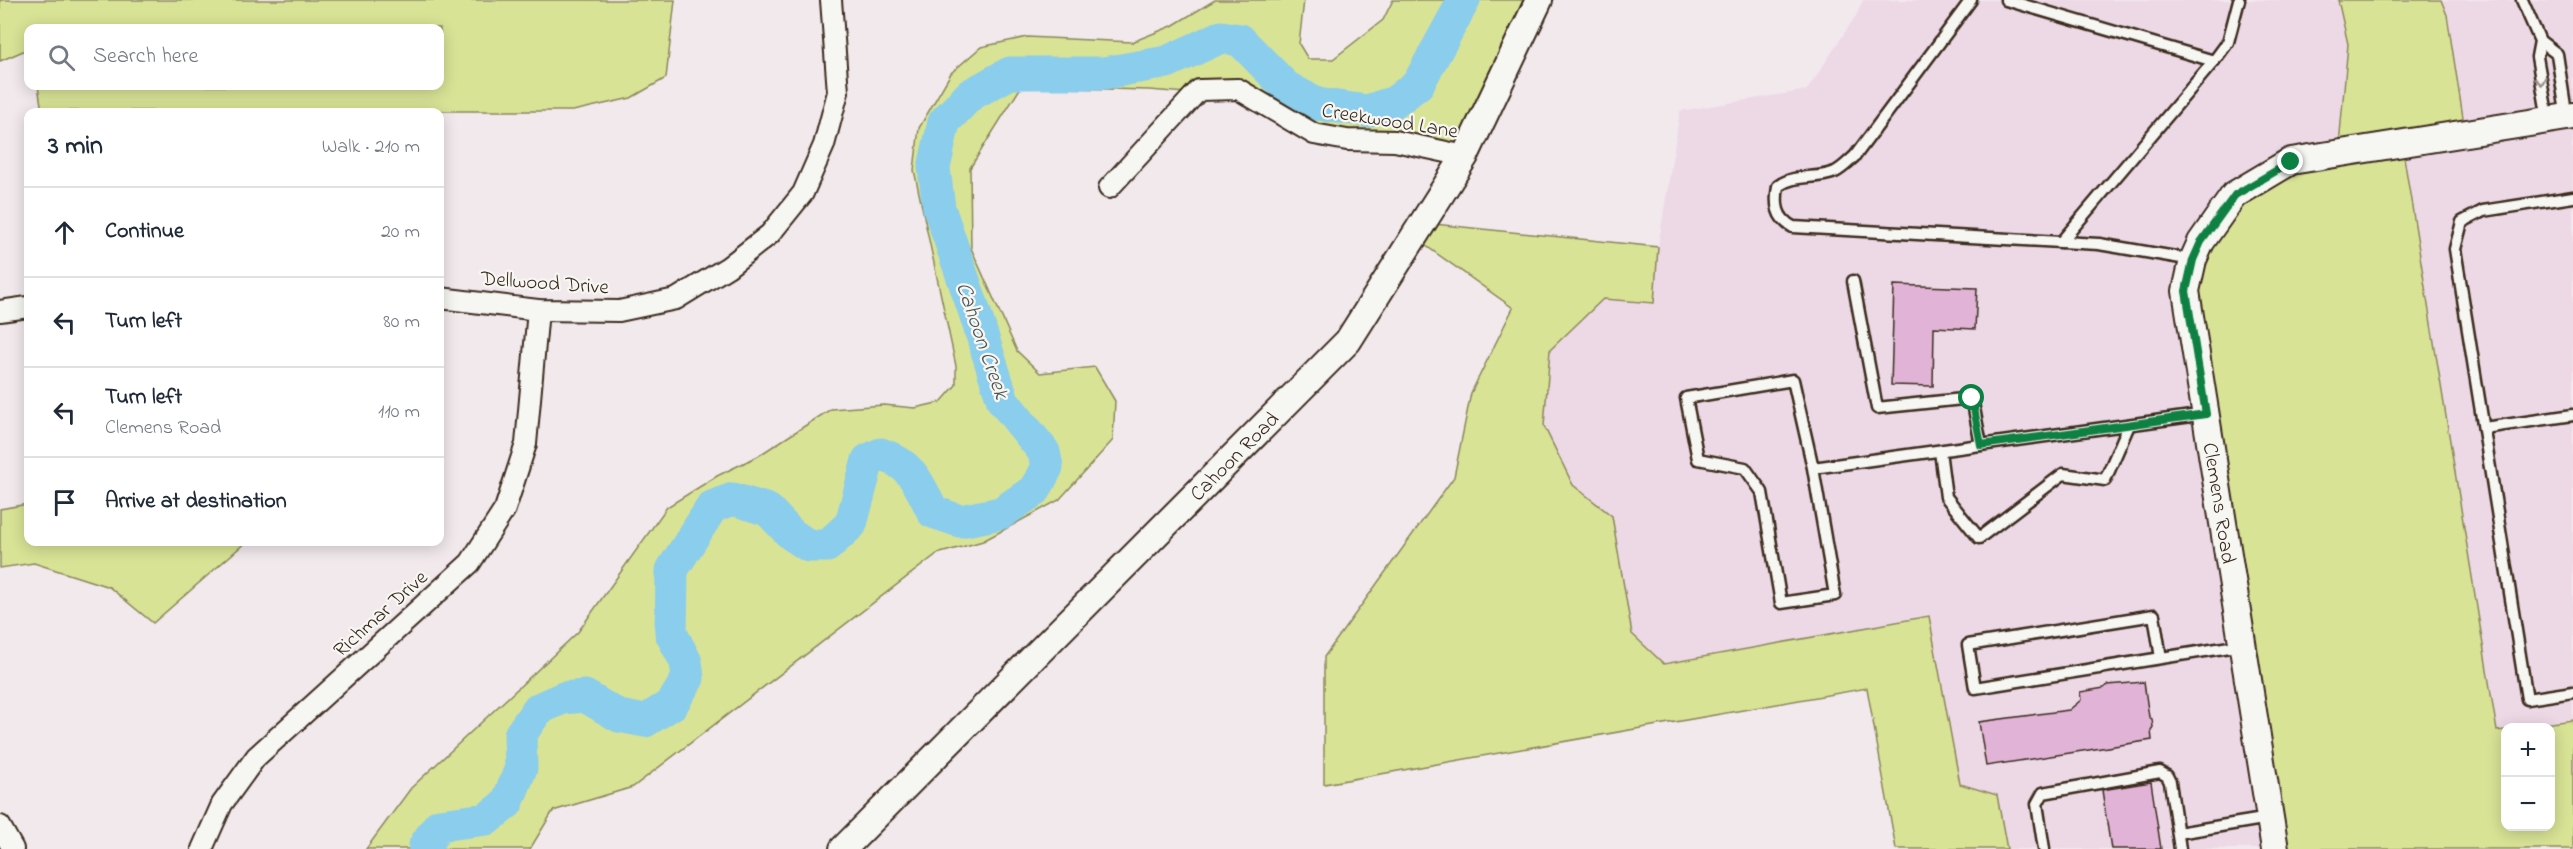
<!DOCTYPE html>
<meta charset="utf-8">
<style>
:root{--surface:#fff;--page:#f2f2f3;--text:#1f2937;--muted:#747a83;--line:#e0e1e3}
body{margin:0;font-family:"Indie Flower",sans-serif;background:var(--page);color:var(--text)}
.controls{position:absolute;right:18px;bottom:18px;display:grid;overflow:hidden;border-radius:12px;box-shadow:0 3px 15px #0003}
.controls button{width:54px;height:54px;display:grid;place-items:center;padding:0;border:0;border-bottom:2px solid var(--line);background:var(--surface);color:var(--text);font:30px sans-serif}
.stop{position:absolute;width:18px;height:18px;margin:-14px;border:4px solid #0b8043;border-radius:50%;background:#fff}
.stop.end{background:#0b8043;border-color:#fff;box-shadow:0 2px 6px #0008}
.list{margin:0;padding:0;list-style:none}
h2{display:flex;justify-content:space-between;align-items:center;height:78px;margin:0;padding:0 24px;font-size:26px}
h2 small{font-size:20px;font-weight:400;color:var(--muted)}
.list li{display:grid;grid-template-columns:39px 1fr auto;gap:18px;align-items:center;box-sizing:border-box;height:90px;padding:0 24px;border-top:2px solid var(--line)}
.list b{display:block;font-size:22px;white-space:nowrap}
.list p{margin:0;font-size:20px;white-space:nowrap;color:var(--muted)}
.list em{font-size:20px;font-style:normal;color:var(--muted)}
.icon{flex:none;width:33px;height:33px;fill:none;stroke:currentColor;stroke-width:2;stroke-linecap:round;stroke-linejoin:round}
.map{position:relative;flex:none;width:2573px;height:849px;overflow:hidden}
.search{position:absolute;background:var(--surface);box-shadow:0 3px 15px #0003;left:24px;top:24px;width:420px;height:66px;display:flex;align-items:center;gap:15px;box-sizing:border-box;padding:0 21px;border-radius:12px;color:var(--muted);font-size:22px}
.panel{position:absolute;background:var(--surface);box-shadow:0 3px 15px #0003;left:24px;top:108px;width:420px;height:438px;border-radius:12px}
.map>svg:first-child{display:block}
</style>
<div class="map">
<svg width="2573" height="849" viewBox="0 0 2573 849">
<rect width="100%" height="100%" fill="#f2e9ed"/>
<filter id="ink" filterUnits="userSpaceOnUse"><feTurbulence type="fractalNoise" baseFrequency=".0167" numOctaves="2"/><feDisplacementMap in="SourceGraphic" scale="12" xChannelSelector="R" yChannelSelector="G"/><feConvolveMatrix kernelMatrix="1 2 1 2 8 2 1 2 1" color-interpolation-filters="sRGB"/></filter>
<g filter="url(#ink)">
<polygon fill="#edd9e6" points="1863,0 2573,0 2573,720 2523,727 2506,728 2505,730 2497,732 2400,135 2275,155 2218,195 2186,252 2269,849 2007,849 1997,795 1960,784 1929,616 1664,664 1632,634 1612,516 1573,485 1544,426 1550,350 1603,299 1654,302 1658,247 1680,111 1807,90 1857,14"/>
<g fill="#d8e396" stroke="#8a865a" stroke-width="1.5">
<polygon points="0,0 675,0 666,78 631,98 573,111 42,111 38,86 440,86 440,28 28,28 28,49 0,61"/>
<polygon points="1215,0 1304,0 1299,44 1308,59 1333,59 1383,20 1393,0 1546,0 1468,165 1385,150 1237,97 1149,90 1021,87 970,168 971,248 1017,351 1040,373 1095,367 1115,401 1113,440 1059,500 983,541 937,554 633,787 553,811 530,849 366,849 411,788 578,632 667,507 717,476 758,456 831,409 884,405 915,408 941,402 956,385 956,366 914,170 919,128 951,73 981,47 1027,37 1132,42 1172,26"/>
<polygon points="2338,0 2441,0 2447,15 2464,124 2339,145 2348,44"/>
<polygon points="2403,151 2497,731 2505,730 2506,826 2550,826 2550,728 2523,727 2573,720 2573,849 2285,849 2196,292 2205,252 2240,201 2296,169"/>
<polygon points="1434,224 1658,247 1654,303 1603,299 1550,350 1544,426 1573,485 1612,516 1632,634 1664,664 1929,616 1960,784 1997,795 2007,849 1896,849 1867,688 1324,784 1324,657 1454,477 1471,393 1513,308 1422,243"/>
<polygon points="28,504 28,542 246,542 153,623 109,587 34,563 0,568 0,509"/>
</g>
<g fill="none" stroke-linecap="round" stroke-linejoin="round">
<path stroke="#8bcdec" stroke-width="33" d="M425,849V845L439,825L487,819L507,803L521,768L520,735L538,709L563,698L585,696L619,716L645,721L672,704L688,678L686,662L671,633L672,570L712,507L733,499L768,510L791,534L809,546H827L851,524L868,460L881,454C913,465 919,484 933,512L960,521L1001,513L1035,490L1047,467L1044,452L1003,401L974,310L939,208L934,168L944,122L970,95L1010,73H1104L1167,62L1221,37L1240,40L1286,87L1317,104L1367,111L1395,102L1418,84L1464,0"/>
</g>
<g fill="#e1b4d7" stroke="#3b2a1e" stroke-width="1.5">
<polygon points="1894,285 1977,288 1975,329 1934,327 1933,386 1891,385"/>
<polygon points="2144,682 2149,717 2152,719 2153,727 2151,730 2152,740 1986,766 1979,722 2069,710 2081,700 2080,692 2104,688 2107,685"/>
<polygon points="2151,782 2161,849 2111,849 2102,790"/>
</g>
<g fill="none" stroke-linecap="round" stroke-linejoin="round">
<g stroke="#3b2a1e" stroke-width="15">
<g id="service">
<path d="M1971,0L1855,156C1848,162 1843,168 1835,172C1816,180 1796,173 1778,186C1775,204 1776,218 1793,227L2061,242L2214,61"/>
<polyline points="2006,0 2214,61 2228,42 2239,0"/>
<polyline points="2522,0 2540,41 2557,54 2565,106 2556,119 2546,108 2537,57 2540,41"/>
<polyline points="2573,197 2483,211 2462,222 2455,249 2527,699 2573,692"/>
<polyline points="2061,242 2099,244 2193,260"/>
<polyline points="1853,281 1877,408 1972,398 1981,445"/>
<polyline points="2484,428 2573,415"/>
<polyline points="1940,451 1946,497 1979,538 2063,474 2105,480 2129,425"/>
<polyline points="1813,468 1835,595 1781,603 1762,492 1745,468 1698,459 1686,398 1793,380 1813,468 2206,414"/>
<polyline points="2161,658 2154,615 1968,645 1975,688 2242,645"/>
<polyline points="2178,833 2269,818"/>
<polyline points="2044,849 2037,804 2043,793 2160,772 2167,776 2170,782 2180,849"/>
</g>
</g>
<g stroke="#3b2a1e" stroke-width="24">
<g id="minor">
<polyline points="1109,188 1199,90 1238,89 1314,134 1347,140 1395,141 1465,156"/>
<polyline points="440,298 538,310 619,311 676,299 728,267 770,234 803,193 824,145 838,92 831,0"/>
<polyline points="0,311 28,307"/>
<polyline points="0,826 13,849"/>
<polyline points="202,849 222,804 256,757 470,563 505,509 526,444 538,310"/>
</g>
</g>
<g stroke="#3b2a1e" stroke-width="30">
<g id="tertiary">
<polyline points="843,849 1348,341 1465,156 1539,0"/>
<polyline points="2275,849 2186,291 2193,260 2201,242 2234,195 2291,161 2573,116"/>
</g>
</g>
<use href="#service" stroke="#f6f6f2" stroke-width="10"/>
<use href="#minor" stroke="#f6f6f2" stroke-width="20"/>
<use href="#tertiary" stroke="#f6f6f2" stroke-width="26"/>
</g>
<defs><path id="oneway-chevron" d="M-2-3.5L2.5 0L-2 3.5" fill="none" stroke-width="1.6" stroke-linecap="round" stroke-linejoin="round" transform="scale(1.5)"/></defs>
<use stroke="#989088" href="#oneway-chevron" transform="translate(2541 81) rotate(79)"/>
</g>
<g fill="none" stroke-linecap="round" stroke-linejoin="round" filter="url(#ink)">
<polyline stroke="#0b8043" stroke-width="8" points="1972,398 1981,445 2206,414 2186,291 2193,260 2201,242 2235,195 2291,162"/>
</g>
<g text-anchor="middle" stroke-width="4.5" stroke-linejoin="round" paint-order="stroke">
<g font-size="21" fill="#3b2a1e" stroke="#f6f6f2">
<text transform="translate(1390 120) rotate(9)" y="7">Creekwood Lane</text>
<text transform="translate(545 282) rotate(4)" y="7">Dellwood Drive</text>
<text transform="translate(1234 456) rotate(-45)" y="7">Cahoon Road</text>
<text transform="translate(2220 503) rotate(81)" y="7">Clemens Road</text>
<text transform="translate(380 613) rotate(-42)" y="7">Richmar Drive</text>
</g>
<g font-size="22" font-style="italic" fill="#4f5352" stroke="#f6f6f2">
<text transform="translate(984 340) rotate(71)" y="8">Cahoon Creek</text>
</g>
</g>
</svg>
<div class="controls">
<button>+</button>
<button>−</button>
</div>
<div class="stop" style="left:1972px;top:398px"></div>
<div class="stop end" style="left:2291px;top:162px"></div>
<div class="search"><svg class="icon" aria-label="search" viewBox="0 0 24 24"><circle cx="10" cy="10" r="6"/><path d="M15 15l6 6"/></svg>Search here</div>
<section class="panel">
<h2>3 min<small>Walk · 210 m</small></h2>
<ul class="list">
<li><svg class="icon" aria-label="ahead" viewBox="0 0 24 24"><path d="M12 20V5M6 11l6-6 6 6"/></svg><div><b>Continue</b></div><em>20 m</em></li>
<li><svg class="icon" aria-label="left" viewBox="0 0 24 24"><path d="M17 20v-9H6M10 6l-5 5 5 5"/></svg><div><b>Turn left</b></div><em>80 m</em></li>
<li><svg class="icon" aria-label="left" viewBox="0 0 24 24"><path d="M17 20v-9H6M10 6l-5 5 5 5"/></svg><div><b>Turn left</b><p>Clemens Road</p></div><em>110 m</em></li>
<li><svg class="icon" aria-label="arrive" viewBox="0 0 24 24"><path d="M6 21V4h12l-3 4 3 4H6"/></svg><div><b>Arrive at destination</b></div></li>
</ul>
</section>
</div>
